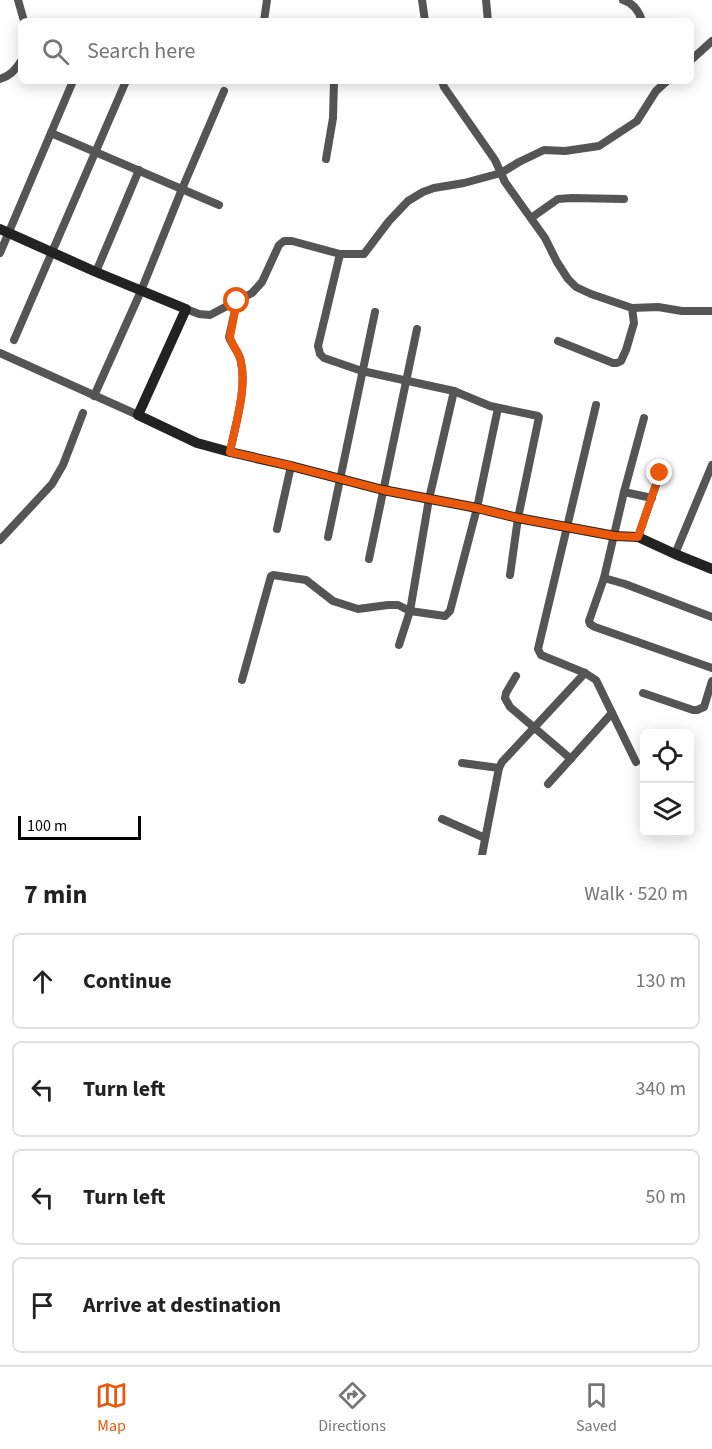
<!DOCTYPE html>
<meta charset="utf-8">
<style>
:root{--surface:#fff;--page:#f6f6f6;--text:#222;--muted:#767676;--line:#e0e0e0;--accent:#ea580c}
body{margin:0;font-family:"Source Sans 3",sans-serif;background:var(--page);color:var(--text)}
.controls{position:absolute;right:18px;bottom:18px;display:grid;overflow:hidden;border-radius:9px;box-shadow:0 3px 15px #0003}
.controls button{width:54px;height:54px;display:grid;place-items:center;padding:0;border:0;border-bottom:2px solid var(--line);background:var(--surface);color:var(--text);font:30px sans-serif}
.scale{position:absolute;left:18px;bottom:15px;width:123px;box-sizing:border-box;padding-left:6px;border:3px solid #000;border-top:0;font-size:16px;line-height:21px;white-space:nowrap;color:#000;-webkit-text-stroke:4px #fff;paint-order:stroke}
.stop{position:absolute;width:18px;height:18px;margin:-14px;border:4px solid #ea580c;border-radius:50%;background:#fff}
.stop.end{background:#ea580c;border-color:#fff;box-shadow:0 2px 6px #0008}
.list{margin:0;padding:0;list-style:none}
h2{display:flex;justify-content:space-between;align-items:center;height:78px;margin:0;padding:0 24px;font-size:26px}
h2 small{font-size:20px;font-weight:400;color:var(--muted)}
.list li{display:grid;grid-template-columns:39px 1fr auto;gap:18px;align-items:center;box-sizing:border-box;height:96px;margin:0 12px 12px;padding:0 12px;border:2px solid var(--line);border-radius:9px}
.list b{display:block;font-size:22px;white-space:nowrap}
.list em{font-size:20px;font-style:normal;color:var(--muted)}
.icon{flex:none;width:33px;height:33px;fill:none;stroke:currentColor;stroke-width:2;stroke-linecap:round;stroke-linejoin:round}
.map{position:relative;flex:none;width:712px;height:855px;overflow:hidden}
.search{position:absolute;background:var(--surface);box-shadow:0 3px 15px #0003;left:18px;right:18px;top:18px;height:66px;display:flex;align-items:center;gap:15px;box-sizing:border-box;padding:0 21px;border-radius:9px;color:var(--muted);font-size:22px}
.sheet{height:510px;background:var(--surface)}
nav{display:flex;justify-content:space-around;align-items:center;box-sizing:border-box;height:84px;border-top:2px solid var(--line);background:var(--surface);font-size:16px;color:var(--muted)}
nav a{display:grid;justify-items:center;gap:3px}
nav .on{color:var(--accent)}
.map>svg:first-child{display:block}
</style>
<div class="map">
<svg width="712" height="855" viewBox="0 0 712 855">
<rect width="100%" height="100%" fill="#fff"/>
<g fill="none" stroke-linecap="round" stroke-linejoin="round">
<g stroke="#555" stroke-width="8">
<polyline points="18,0 24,21"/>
<polyline points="422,0 425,21"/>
<polyline points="486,0 488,21"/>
<path d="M623,0C633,3 639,11 642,21"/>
<polyline points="264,21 267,0"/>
<polyline points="691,60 712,41"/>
<path d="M0,79C10,76 16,70 21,61"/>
<polyline points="442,81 444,87 495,160 505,182 545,238 557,262 568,279 576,287 591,294 632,308 658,307 682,311 712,311"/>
<polyline points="51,133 219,205"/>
<polyline points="326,159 333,118 334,81"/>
<polyline points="531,218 558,199 572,198 624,199"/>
<polyline points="0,253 73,81"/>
<polyline points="340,254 318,346 320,354 324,358 362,371 454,391 490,406 538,416 539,417 518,518 510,575"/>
<polyline points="96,272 139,170"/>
<polyline points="186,309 199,314 210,315 252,293 262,282 279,245 284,241 292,241 340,254 364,254 389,221 408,201 423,192 434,188 464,183 501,173 519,162 544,150 565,151 599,146 637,121 656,91 667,81"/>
<polyline points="14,340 126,81"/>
<polyline points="558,341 613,363 617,363 621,361 626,350 634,323 632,308"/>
<polyline points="0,353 138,415"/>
<polyline points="94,396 141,291 182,189 224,91"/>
<polyline points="596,405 538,649 541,655 585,673 596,680 636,762"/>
<polyline points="644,418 624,492 604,578 589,621 590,624 595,627 712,668"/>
<path d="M230,452C235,426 247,389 241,362C240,353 232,346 229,337L237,301"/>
<polyline points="624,492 652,498"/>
<polyline points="277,529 291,466"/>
<polyline points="328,537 375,312"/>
<polyline points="638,537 660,473"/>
<polyline points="0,540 52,484 63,465 83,413"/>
<polyline points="675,554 712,465"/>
<polyline points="369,559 417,329"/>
<polyline points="604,578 625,584 712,617"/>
<polyline points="399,645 410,611 429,499 454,391"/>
<polyline points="516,676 506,693 505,698 510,707 571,759"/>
<polyline points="242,680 271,576 273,575 306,580 333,601 358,609 388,605 398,605 410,611 445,616 450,611 477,508 498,408"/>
<polyline points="643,693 693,710 697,710 704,707 712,681"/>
<polyline points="462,763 499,768"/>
<polyline points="548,784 612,713"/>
<polyline points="442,819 485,838"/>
<polyline points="482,855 499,768 502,762 585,673"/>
</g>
<polyline stroke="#222" stroke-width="10" points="0,229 96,272 186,309 138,415 197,443 230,452 291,466 383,490 477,508 518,518 615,536 638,537 675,554 712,569"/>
</g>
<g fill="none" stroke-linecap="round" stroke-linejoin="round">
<path stroke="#ea580c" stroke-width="8" d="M237,301L230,337C232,346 240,353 241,362C247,390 235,425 230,452L291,466L383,490L477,508L518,518L615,536L638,537L660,473"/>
</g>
</svg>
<div class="controls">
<button><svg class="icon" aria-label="locate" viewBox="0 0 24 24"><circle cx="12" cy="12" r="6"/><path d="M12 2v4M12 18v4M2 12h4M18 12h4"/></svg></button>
<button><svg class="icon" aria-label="layers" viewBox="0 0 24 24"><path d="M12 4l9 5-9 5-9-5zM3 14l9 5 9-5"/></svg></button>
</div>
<div class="scale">100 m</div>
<div class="stop" style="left:237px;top:301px"></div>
<div class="stop end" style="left:660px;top:473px"></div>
<div class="search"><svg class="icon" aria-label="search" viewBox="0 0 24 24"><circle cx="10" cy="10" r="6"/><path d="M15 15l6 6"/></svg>Search here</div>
</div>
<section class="sheet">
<h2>7 min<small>Walk · 520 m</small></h2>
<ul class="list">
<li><svg class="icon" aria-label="ahead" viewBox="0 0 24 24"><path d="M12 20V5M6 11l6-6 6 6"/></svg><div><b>Continue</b></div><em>130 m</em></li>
<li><svg class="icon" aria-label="left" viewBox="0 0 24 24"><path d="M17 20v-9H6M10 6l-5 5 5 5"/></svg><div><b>Turn left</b></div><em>340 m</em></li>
<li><svg class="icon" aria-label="left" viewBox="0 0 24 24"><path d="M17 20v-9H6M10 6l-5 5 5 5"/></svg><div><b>Turn left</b></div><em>50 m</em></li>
<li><svg class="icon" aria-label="arrive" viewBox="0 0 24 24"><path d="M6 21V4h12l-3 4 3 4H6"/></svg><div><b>Arrive at destination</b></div></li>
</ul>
</section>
<nav>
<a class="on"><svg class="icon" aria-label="map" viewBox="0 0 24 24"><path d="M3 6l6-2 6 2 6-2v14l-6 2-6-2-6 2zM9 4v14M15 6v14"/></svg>Map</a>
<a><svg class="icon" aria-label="directions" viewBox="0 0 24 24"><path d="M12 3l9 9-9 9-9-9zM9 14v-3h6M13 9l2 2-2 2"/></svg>Directions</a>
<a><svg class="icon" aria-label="saved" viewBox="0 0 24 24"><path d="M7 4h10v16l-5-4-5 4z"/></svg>Saved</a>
</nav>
